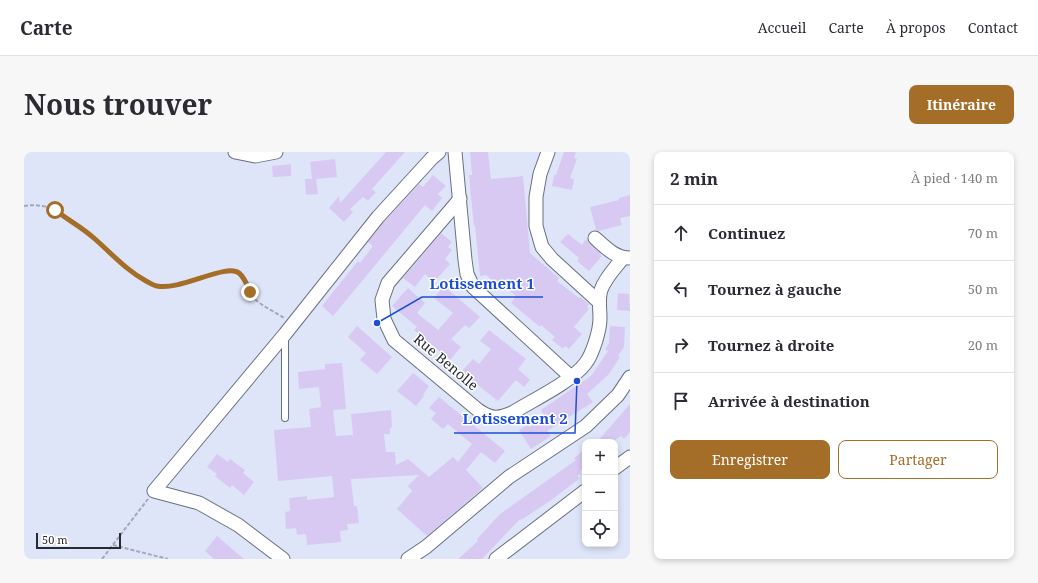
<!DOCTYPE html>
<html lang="fr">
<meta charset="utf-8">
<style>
:root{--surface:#fff;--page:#f7f7f7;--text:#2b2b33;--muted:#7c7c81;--line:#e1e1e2;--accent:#a46d28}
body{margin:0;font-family:"Noto Serif",serif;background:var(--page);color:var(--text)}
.controls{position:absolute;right:12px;bottom:12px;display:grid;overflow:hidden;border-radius:8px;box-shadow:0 2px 6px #0003}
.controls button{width:36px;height:36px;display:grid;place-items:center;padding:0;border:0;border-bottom:1px solid var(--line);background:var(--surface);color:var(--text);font:20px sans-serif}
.scale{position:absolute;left:12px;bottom:10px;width:85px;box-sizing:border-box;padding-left:4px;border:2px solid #272a31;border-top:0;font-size:11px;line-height:14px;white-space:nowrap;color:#272a31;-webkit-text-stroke:3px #fff;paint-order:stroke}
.stop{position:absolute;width:12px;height:12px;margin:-9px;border:3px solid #a46d28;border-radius:50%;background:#fff}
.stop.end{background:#a46d28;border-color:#fff;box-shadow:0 1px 4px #0008}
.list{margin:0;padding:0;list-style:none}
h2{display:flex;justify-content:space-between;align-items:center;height:52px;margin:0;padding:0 16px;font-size:17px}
h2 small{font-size:13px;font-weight:400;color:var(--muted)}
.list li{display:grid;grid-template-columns:26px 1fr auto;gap:12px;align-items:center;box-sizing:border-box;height:56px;padding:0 16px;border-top:1px solid var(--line)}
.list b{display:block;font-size:15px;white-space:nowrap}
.list em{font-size:13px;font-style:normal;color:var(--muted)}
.actions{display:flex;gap:8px;padding:12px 16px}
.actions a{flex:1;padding:9px 0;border:1px solid var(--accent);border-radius:8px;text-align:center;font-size:14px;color:var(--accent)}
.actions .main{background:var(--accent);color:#fff}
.icon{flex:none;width:22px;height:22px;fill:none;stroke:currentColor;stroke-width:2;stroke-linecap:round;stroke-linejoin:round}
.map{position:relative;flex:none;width:606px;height:407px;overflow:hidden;border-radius:8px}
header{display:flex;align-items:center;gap:24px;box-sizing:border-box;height:56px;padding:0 20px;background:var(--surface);border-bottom:1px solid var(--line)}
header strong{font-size:19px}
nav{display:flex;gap:22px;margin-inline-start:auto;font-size:14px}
.intro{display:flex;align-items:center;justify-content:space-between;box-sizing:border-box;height:96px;padding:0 24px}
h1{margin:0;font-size:28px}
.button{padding:10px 18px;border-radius:8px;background:var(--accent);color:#fff;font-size:14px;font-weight:700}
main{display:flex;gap:24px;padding:0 24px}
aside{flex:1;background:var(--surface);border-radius:8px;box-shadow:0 2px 6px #0003}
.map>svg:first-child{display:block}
</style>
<header>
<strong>Carte</strong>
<nav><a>Accueil</a><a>Carte</a><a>À propos</a><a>Contact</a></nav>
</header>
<div class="intro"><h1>Nous trouver</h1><a class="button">Itinéraire</a></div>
<main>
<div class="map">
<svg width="606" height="407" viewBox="0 0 606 407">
<rect width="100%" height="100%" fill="#dee5f9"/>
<g fill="#d8c9f2">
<polygon points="362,0 381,0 348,37 352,40 344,49 339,45 326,57 329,60 320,70 305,56 315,44 316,51"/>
<polygon points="446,0 464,0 467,27 499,24 506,101 535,126 533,129 555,146 556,145 565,152 563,155 565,157 550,175 558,182 545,197 541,194 539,197 528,188 531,185 517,173 516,175 487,151 492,144 482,136 480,138 462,123 456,124 451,74 450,74 447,45 445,23 448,23"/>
<polygon points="540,0 552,0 550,6 553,7 546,26 550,27 548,38 528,34 530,23 532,23"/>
<polygon points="311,7 313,25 292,27 294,42 282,43 281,27 288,27 286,10"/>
<polygon points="267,12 267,24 249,25 248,14"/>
<polygon points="409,23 422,34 414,42 418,46 408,59 401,53 309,164 298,154 334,109 336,111 349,94 344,90 360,70 395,32 399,35"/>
<polygon points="606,43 606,64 596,66 598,73 575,79 572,78 566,55 595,48 595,46"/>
<polygon points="417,81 428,90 424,95 428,98 421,107 426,112 410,130 401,122 391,135 379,126"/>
<polygon points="544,82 558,93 562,87 577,102 576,103 578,104 565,119 553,109 555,106 536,90"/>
<polygon points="420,134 456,165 445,176 441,173 427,187 437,195 426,208 390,178 393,175 368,154 384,136 401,151 393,161 414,178 429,161 410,146"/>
<polygon points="594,141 605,142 606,159 593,158"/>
<polygon points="333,174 368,205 353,222 336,208 342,201 324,185"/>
<polygon points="586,174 601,175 600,195 594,204 596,205 585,222 563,242 569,250 523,279 527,284 507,297 495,278 504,272 506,275 521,265 517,258 567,224 584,199 581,197 585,191"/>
<polygon points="465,178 502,207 494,217 506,228 500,235 492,228 474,249 437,220 449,207 455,212 467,197 456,189"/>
<polygon points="318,211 322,257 309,258 312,284 329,283 327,262 367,258 368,275 366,276 366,282 360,282 362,300 371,300 372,313 384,307 405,325 429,305 434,310 448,292 424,272 419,277 407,267 412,261 405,256 415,245 481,299 471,311 457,300 442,318 459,336 403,384 373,357 388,339 384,334 395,323 327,327 330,354 333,354 335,371 323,372 324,378 316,379 317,390 283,393 282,382 273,383 272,376 262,377 261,360 266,359 265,346 283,344 283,348 310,345 308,324 254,329 250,278 287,275 285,257 297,255 295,235 275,237 274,220 301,217 301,212"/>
<polygon points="389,221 405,234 399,243 400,244 392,254 373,239"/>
<polygon points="606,252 606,280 600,287 597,284 588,290 573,290"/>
<polygon points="561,297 561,319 559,316 556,319 557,321 553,324 555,327 526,349 497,368 496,367 458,407 434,407 454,389 453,387 476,362 552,308 550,306"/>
<polygon points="193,302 204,310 206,307 221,318 219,321 230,330 220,343 208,333 206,336 191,324 193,322 183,315"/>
<polygon points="193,384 220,407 190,407 181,399"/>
</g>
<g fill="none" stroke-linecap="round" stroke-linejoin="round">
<g stroke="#696f81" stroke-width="8">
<polyline id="lane" points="261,266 261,184"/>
</g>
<g stroke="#696f81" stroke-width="15">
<g id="street">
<polyline points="211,0 231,4 252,0"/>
<polyline points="431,0 441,108 443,122 449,135 547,225"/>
<polyline points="524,0 516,22 512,45 512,74 518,95 528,107 575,150"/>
<path d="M436,47L364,131L358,148L360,167L370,188L454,258C467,267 474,267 488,261C509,248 547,230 561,212C569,202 576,178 576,166C576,156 574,147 577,138C581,126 591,116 599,106"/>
<path d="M571,86C581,95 591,106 606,106"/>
<polyline points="591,316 606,305"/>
<polyline points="259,407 214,373 175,351 130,339 261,182 354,65 408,6 415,0"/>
<polyline points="384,407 402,395 485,325 562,274 594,243 606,225"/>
<polyline points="472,407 561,339"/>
</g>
</g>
<g stroke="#a3a9b9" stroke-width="2" stroke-dasharray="4 2" stroke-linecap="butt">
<path d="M0,54C6,53 12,53 18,54C29,55 36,62 45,68C53,74 62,79 70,86C89,102 106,126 132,134C156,142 198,111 214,120C223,126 224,141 232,148C240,155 251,160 260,166"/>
<polyline points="89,393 144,407"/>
<polyline points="78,407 124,347"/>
</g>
<use href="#lane" stroke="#fff" stroke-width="6"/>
<use href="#street" stroke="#fff" stroke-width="13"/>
</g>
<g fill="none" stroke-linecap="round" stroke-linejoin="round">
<path stroke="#a46d28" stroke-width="5" d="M31,58C44,68 59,76 71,87C88,102 102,118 122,129C126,131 130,134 133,134C156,139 202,111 215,121C221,126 223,133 226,140"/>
</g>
<g text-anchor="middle" stroke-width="3" stroke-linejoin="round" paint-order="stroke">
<g font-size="14" fill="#272a31" stroke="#fff">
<text transform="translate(422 210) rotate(40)" y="5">Rue Benolle</text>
</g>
</g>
<path fill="none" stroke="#1d4ed8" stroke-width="1.5" d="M353 171L398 145H519M553 229L551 281H430"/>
<g fill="#1d4ed8" stroke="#fff" stroke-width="1.5">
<circle cx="353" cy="171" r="4"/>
<circle cx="553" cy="229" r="4"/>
</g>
<g font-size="15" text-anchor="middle" font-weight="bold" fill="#1d4ed8" stroke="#fff" stroke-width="3" stroke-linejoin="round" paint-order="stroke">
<text x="458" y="137">Lotissement 1</text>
<text x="491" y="272">Lotissement 2</text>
</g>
</svg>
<div class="controls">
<button>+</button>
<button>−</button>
<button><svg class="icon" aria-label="locate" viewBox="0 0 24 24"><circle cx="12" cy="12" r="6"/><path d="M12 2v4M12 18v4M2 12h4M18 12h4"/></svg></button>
</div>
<div class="scale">50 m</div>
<div class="stop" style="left:31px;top:58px"></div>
<div class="stop end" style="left:226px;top:140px"></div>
</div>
<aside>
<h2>2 min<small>À pied · 140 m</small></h2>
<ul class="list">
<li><svg class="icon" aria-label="ahead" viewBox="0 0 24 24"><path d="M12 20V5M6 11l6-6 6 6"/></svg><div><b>Continuez</b></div><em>70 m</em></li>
<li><svg class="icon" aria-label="left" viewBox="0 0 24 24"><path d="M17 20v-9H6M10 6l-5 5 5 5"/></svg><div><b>Tournez à gauche</b></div><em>50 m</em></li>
<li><svg class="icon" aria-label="right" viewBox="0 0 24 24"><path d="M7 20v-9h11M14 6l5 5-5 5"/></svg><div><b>Tournez à droite</b></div><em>20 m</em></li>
<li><svg class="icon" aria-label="arrive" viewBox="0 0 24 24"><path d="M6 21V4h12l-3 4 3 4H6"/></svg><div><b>Arrivée à destination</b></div></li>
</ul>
<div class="actions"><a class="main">Enregistrer</a><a>Partager</a></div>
</aside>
</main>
